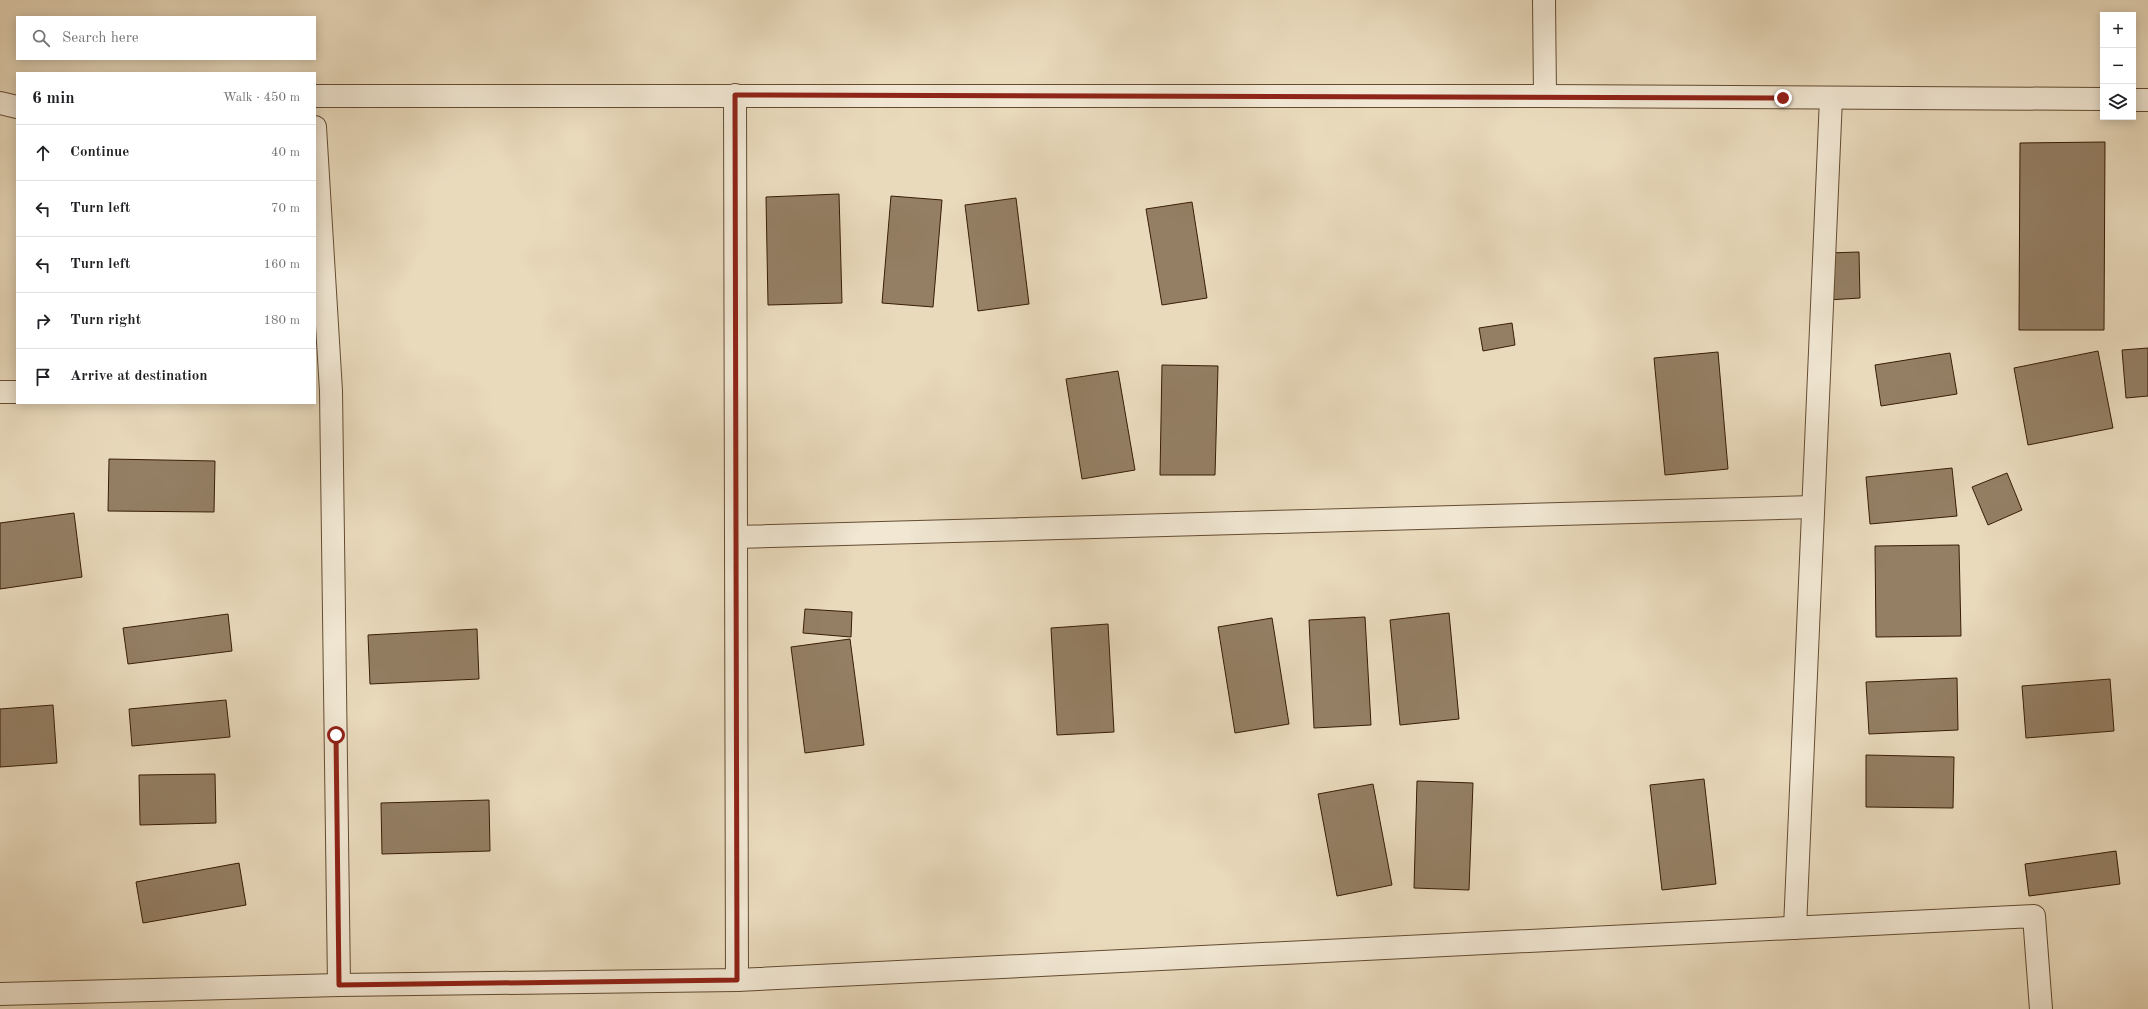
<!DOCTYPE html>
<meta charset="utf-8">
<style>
:root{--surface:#fff;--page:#f6f6f6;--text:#202124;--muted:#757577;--line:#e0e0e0}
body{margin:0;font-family:"Old Standard TT",serif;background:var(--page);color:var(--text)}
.controls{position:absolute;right:12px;top:12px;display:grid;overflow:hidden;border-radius:0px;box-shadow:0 2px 10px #0003}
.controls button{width:36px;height:36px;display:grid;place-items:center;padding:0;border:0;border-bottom:1px solid var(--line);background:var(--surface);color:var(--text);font:20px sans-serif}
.stop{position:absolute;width:12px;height:12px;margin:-9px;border:3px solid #8f2418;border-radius:50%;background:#fff}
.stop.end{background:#8f2418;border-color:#fff;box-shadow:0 1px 4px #0008}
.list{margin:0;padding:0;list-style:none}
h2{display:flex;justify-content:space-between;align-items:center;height:52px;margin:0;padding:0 16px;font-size:17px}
h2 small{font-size:13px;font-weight:400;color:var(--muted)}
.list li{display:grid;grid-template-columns:26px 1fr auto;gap:12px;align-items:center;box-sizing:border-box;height:56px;padding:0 16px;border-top:1px solid var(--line)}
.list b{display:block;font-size:15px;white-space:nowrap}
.list em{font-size:13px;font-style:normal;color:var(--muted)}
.icon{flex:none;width:22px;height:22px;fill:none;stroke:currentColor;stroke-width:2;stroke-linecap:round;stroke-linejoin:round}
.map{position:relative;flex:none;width:2148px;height:1009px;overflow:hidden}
.search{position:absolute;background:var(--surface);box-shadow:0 2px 10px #0003;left:16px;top:16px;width:300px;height:44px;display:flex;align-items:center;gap:10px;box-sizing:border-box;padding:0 14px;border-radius:0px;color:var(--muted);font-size:15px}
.panel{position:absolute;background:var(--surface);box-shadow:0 2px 10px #0003;left:16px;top:72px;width:300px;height:332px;border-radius:0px}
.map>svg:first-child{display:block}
</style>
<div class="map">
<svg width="2148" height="1009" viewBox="0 0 2148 1009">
<rect width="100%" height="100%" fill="#e9dabc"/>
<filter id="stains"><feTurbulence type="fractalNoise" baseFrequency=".005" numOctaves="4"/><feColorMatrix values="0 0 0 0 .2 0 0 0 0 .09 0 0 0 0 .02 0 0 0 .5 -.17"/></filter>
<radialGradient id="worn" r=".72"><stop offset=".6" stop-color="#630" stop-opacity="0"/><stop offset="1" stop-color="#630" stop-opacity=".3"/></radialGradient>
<g fill="#947f64" stroke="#381d04">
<polygon points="2105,142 2104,330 2019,330 2020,143"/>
<polygon points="839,194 842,303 768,305 766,197"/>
<polygon points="891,196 942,200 933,307 882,303"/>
<polygon points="1016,198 1029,304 978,311 965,205"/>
<polygon points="1192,202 1207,298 1162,305 1146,209"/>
<polygon points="1859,252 1860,298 1828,300 1827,253"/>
<polygon points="1512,323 1515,345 1483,351 1479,328"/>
<polygon points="2148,348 2148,396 2126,398 2122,350"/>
<polygon points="2098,351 2113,428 2028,445 2014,368"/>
<polygon points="1718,352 1728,469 1665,475 1654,358"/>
<polygon points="1950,353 1957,394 1881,406 1875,365"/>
<polygon points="1162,365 1218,366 1215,475 1160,475"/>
<polygon points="1118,371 1135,470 1082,479 1066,379"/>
<polygon points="109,459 215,461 214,512 108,511"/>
<polygon points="1952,468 1957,516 1870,524 1866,477"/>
<polygon points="2007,473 2022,510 1988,525 1972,487"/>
<polygon points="74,513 82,577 0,589 0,523"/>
<polygon points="1959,545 1961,636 1876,637 1875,546"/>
<polygon points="805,609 852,612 851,637 803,633"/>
<polygon points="1449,613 1459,719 1400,725 1390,620"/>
<polygon points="228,614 232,651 128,664 123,628"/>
<polygon points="1365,617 1371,725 1314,728 1309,620"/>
<polygon points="1272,618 1289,724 1235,733 1218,627"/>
<polygon points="1108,624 1114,732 1057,735 1051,628"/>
<polygon points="477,629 479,679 370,684 368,635"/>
<polygon points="850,639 864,745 805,753 791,647"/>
<polygon points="1957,678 1958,730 1869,734 1866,682"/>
<polygon points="2110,679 2114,731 2026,738 2022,686"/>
<polygon points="226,700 230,737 132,746 129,709"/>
<polygon points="53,705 57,763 0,767 0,709"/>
<polygon points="1866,755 1954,757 1953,808 1866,807"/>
<polygon points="215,774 216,823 140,825 139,775"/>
<polygon points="1704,779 1716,884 1662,890 1650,785"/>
<polygon points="1417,781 1473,783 1469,890 1414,888"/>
<polygon points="1373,784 1392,885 1337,896 1318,794"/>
<polygon points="489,800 490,851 382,854 381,803"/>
<polygon points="2116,851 2120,884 2029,896 2025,864"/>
<polygon points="239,863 246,905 143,923 136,882"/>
</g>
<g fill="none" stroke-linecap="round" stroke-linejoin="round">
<g stroke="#644c32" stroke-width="24">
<g id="street">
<polyline points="1544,0 1545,96"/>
<polyline points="735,95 737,980"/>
<polyline points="315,96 1545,96 2103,99"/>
<polyline points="2133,100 2148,100"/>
<polyline points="0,103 17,107"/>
<polyline points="315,127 331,391 339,985"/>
<polyline points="0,392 17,392"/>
<polyline points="736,537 1813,507"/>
<polyline points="1795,928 1831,98"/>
<polyline points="0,994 339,985 737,980 2034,916 2041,1009"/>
</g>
</g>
<use href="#street" stroke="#f1e7d3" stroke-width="22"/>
</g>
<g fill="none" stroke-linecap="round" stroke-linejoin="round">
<polyline stroke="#8f2418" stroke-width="5" points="336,735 339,985 737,980 735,95 1783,98"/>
</g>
<rect width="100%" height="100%" filter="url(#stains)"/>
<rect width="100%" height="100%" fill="url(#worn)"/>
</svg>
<div class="controls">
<button>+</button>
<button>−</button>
<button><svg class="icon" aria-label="layers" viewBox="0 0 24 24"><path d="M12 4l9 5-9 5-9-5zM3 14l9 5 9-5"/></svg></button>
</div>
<div class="stop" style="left:336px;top:735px"></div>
<div class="stop end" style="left:1783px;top:98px"></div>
<div class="search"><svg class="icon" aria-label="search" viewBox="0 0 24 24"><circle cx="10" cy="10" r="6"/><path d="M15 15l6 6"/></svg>Search here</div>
<section class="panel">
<h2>6 min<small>Walk · 450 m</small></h2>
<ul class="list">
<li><svg class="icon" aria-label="ahead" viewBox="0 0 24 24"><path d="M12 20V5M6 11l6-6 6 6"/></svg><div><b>Continue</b></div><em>40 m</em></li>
<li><svg class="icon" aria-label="left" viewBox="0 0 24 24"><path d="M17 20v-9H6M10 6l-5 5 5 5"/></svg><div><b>Turn left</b></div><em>70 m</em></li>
<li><svg class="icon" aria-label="left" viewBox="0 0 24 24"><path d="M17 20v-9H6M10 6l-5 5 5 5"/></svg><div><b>Turn left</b></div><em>160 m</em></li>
<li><svg class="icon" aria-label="right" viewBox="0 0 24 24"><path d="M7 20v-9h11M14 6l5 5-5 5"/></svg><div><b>Turn right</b></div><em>180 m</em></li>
<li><svg class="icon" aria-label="arrive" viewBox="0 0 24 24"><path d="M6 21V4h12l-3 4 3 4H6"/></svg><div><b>Arrive at destination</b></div></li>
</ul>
</section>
</div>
